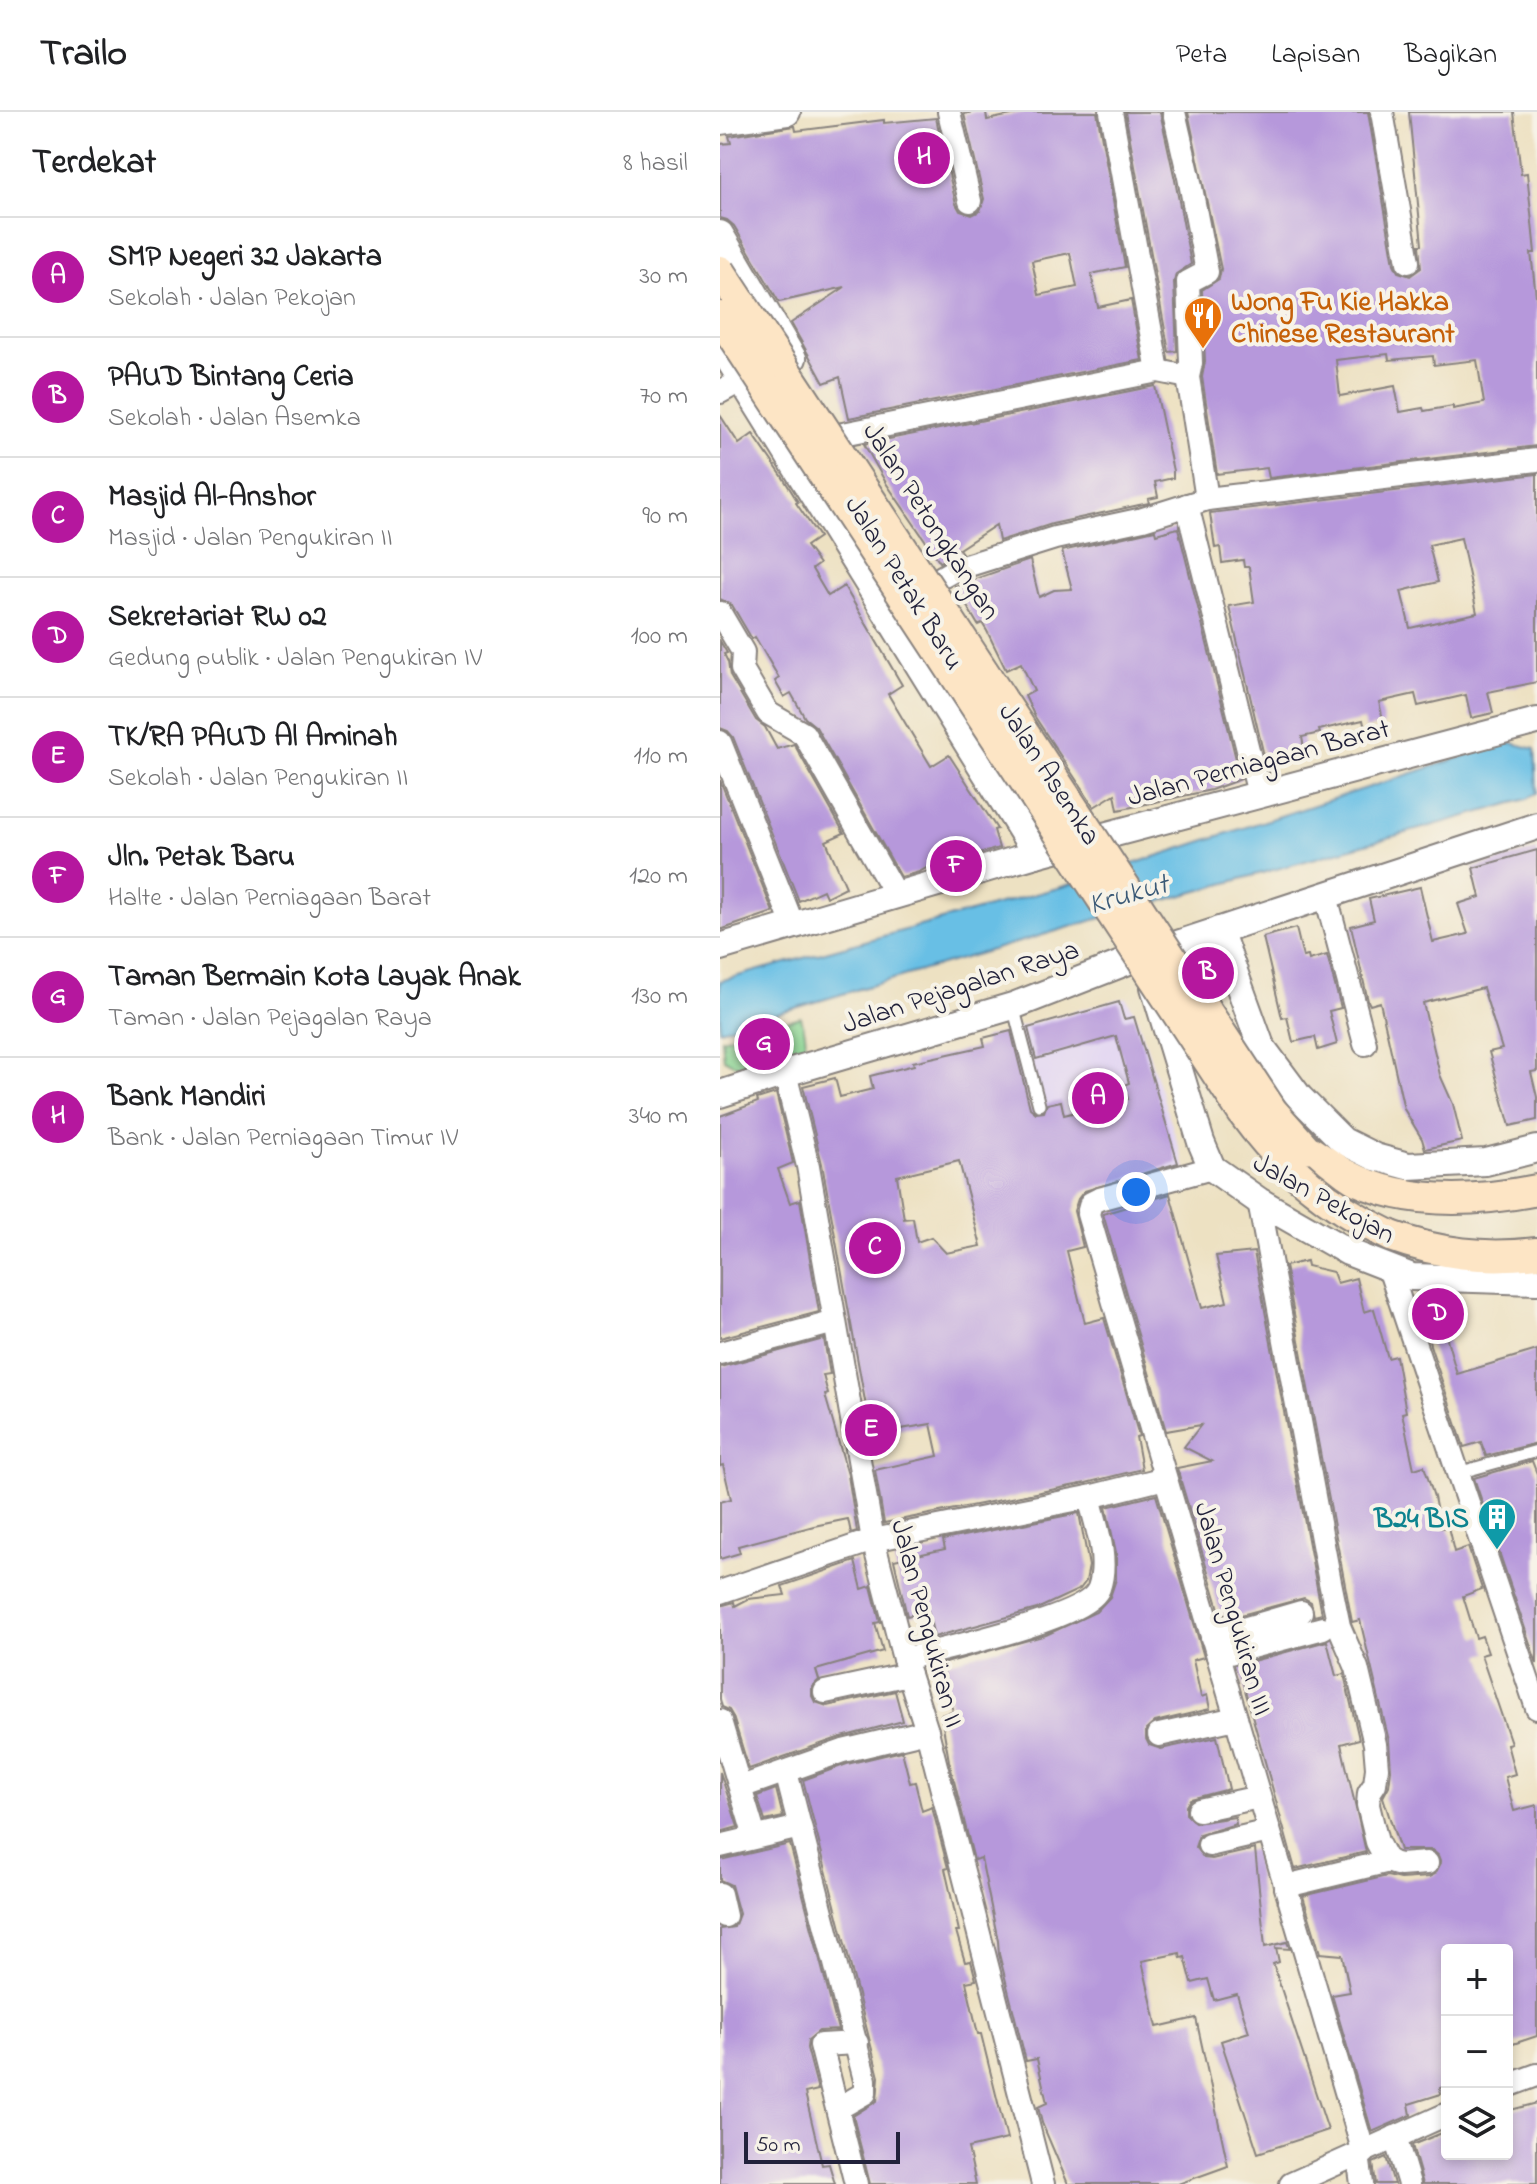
<!DOCTYPE html>
<html lang="id">
<meta charset="utf-8">
<style>
:root{--surface:#fff;--page:#f6f6f6;--text:#202124;--muted:#757577;--line:#e0e0e0;--accent:#b5179e}
body{margin:0;font-family:"Indie Flower",sans-serif;background:var(--page);color:var(--text)}
.controls{position:absolute;right:24px;bottom:24px;display:grid;overflow:hidden;border-radius:8px;box-shadow:0 4px 12px #0003}
.controls button{width:72px;height:72px;display:grid;place-items:center;padding:0;border:0;border-bottom:2px solid var(--line);background:var(--surface);color:var(--text);font:40px sans-serif}
.scale{position:absolute;left:24px;bottom:20px;width:156px;box-sizing:border-box;padding-left:8px;border:4px solid #22223b;border-top:0;font-size:22px;line-height:28px;white-space:nowrap;color:#22223b;-webkit-text-stroke:6px #f7f3e8;paint-order:stroke}
.you{position:absolute;left:416px;top:1080px;width:28px;height:28px;margin:-20px;border:6px solid #fff;border-radius:50%;background:#1a73e8;box-shadow:0 0 0 12px #1a73e833}
.badge{display:grid;place-items:center;width:52px;height:52px;border-radius:50%;background:var(--accent);color:#fff;font-size:26px;font-weight:700}
.pin{position:absolute;translate:-50% -50%;border:4px solid #fff;box-shadow:0 2px 8px #0006}
.list{margin:0;padding:0;list-style:none}
h2{display:flex;justify-content:space-between;align-items:center;height:104px;margin:0;padding:0 32px;font-size:34px}
h2 small{font-size:26px;font-weight:400;color:var(--muted)}
.list li{display:grid;grid-template-columns:52px 1fr auto;gap:24px;align-items:center;box-sizing:border-box;height:120px;padding:0 32px;border-top:2px solid var(--line)}
.list b{display:block;font-size:30px;white-space:nowrap}
.list p{margin:0;font-size:26px;white-space:nowrap;color:var(--muted)}
.list em{font-size:26px;font-style:normal;color:var(--muted)}
.icon{flex:none;width:44px;height:44px;fill:none;stroke:currentColor;stroke-width:2;stroke-linecap:round;stroke-linejoin:round}
.map{position:relative;flex:none;width:817px;height:2072px;overflow:hidden}
header{display:flex;align-items:center;gap:48px;box-sizing:border-box;height:112px;padding:0 40px;background:var(--surface);border-bottom:2px solid var(--line)}
header strong{font-size:38px}
nav{display:flex;gap:44px;margin-inline-start:auto;font-size:28px}
main{display:flex}
aside{flex:1;background:var(--surface)}
.map>svg:first-child{display:block}
</style>
<header>
<strong>Trailo</strong>
<nav><a>Peta</a><a>Lapisan</a><a>Bagikan</a></nav>
</header>
<main>
<aside>
<h2>Terdekat<small>8 hasil</small></h2>
<ul class="list">
<li><span class="badge">A</span><div><b>SMP Negeri 32 Jakarta</b><p>Sekolah · Jalan Pekojan</p></div><em>30 m</em></li>
<li><span class="badge">B</span><div><b>PAUD Bintang Ceria</b><p>Sekolah · Jalan Asemka</p></div><em>70 m</em></li>
<li><span class="badge">C</span><div><b>Masjid Al-Anshor</b><p>Masjid · Jalan Pengukiran II</p></div><em>90 m</em></li>
<li><span class="badge">D</span><div><b>Sekretariat RW 02</b><p>Gedung publik · Jalan Pengukiran IV</p></div><em>100 m</em></li>
<li><span class="badge">E</span><div><b>TK/RA PAUD Al Aminah</b><p>Sekolah · Jalan Pengukiran II</p></div><em>110 m</em></li>
<li><span class="badge">F</span><div><b>Jln. Petak Baru</b><p>Halte · Jalan Perniagaan Barat</p></div><em>120 m</em></li>
<li><span class="badge">G</span><div><b>Taman Bermain Kota Layak Anak</b><p>Taman · Jalan Pejagalan Raya</p></div><em>130 m</em></li>
<li><span class="badge">H</span><div><b>Bank Mandiri</b><p>Bank · Jalan Perniagaan Timur IV</p></div><em>340 m</em></li>
</ul>
</aside>
<div class="map">
<svg width="817" height="2072" viewBox="0 0 817 2072">
<rect width="100%" height="100%" fill="#f7f3e8"/>
<filter id="ink" filterUnits="userSpaceOnUse"><feTurbulence type="fractalNoise" baseFrequency=".0125" numOctaves="2"/><feDisplacementMap in="SourceGraphic" scale="16" xChannelSelector="R" yChannelSelector="G"/><feConvolveMatrix kernelMatrix="1 2 1 2 8 2 1 2 1" color-interpolation-filters="sRGB"/></filter>
<filter id="wash" filterUnits="userSpaceOnUse"><feTurbulence type="fractalNoise" baseFrequency=".006" numOctaves="4" result="noise"/><feDisplacementMap in="SourceGraphic" scale="32" xChannelSelector="R" yChannelSelector="G"/><feGaussianBlur stdDeviation="1.8" result="paint"/><feColorMatrix in="noise" values="0 0 0 0 0 0 0 0 0 0 0 0 0 0 0 0 0 1.4 0 .05"/><feComposite in="paint" operator="in"/></filter>
<g filter="url(#wash)">
<rect width="100%" height="100%" fill="#ede1c2"/>
<polygon fill="#e1d4f3" points="406,885 417,905 466,1057 337,1085 295,916"/>
<path fill="#89d592" stroke="#567c66" stroke-width="2" d="M81,905C83,913 87,923 85,931C81,946 36,957 22,955C15,954 10,950 4,947L2,927Z"/>
<polygon fill="#67bfe5" stroke="#447090" stroke-width="2" points="788,630 815,637 817,681 807,687 367,810 0,918 0,869 345,774"/>
<g id="blocks">
<g fill="#b698db" fill-rule="evenodd">
<path d="M253,0H266L267,8L306,0H377L405,155L371,162L378,195L411,188L422,248L129,306L120,265L104,271L71,211L125,175L59,190L14,114L7,108L0,106V32L11,31L9,24L75,14L76,19L164,8V11L216,6L236,92L240,99L252,103L260,99L264,87L244,2ZM350,141L357,175L319,183L312,149Z"/>
<polygon points="405,0 440,0 455,68 471,152 456,162 454,170 457,239 449,240"/>
<path d="M468,0H648L674,152L678,160L690,164L701,156L699,133H702L689,0H794L801,62L807,61L815,141H811L817,193V334L549,366L547,356L497,362L482,265L485,250L482,178L499,167L501,157ZM668,242L669,248L713,244L714,253L757,248L764,291L733,297V294L704,299L703,296L680,300L675,274L620,284L616,248Z"/>
<polygon points="435,274 453,359 453,366 435,370 438,385 428,387 429,391 419,393 332,412 279,429 276,413 239,437 242,441 220,450 166,371 144,332"/>
<polygon points="0,303 19,332 33,322 62,364 78,390 76,391 99,425 86,434 99,452 92,457 108,484 124,474 182,573 168,582 181,604 211,654 229,643 277,717 274,718 279,736 218,754 217,750 199,760 181,765 96,615 85,606 71,581 64,585 55,569 59,566 35,525 32,527 12,493 0,487"/>
<path d="M817,362V570L768,580L773,601L751,606L746,583L698,594L695,582L659,590L664,612L645,617L643,608L599,618L600,621L582,625L585,643L550,651L551,660L548,661L509,494L534,490L529,455H524L523,448L502,451L500,435L495,436L490,401ZM741,426L757,501L690,516L681,479L718,470L709,433Z"/>
<polygon points="458,416 521,667 491,678 398,698 395,682 374,695 315,605 305,584 314,579 301,551 286,558 267,519 262,511 258,513 235,474 310,448 319,485 334,478 352,477 342,439 435,418 436,422"/>
<polygon points="0,529 7,541 4,542 8,550 10,564 36,608 45,615 57,637 74,632 124,721 106,729 126,775 106,785 103,778 79,789 13,625 8,619 0,616"/>
<polygon points="0,668 53,800 0,818"/>
<polygon points="817,738 817,959 811,960 817,985 817,1008 790,1014 769,940 782,937 763,876 703,891 720,963 733,992 742,1029 705,1037 702,1027 684,997 660,890 650,893 648,889 631,814 654,808 649,787 700,775 713,830 748,822 738,792 760,785 753,756"/>
<polygon points="576,816 583,845 588,844 589,848 607,843 621,896 609,899 617,932 598,938 595,925 573,930 567,905 562,906 543,825"/>
<polygon points="493,848 501,869 491,873 478,853"/>
<path d="M399,890L404,907L414,905L458,1051L364,1079L358,1087L354,1099L363,1135L347,1139L365,1211L384,1206L419,1324L416,1325L422,1357L366,1371L164,1411L155,1358L218,1344L211,1312L151,1322L102,1052L83,974L115,966L120,985L153,977L150,964L194,953L193,950L265,934L263,926L291,919L310,996L316,1001L324,1000L327,992L341,989L344,1003L408,987L404,973L409,971L396,924L316,947L308,916ZM239,1049L261,1134L226,1141L211,1125L197,1130L193,1106L184,1107L177,1064Z"/>
<polygon points="56,981 73,1051 58,1057 70,1091 80,1088 99,1200 0,1226 0,1004 38,990 37,987"/>
<polygon points="450,1082 482,1196 507,1190 496,1144 534,1140 602,1502 594,1504 591,1490 584,1486 506,1507 504,1499 500,1500 457,1356 492,1349 464,1335 481,1313 446,1319 383,1102"/>
<polygon points="586,1149 587,1154 613,1160 617,1171 636,1166 644,1200 654,1197 668,1246 676,1244 686,1300 682,1301 694,1357 704,1354 714,1385 720,1416 728,1415 734,1440 748,1435 762,1477 743,1484 756,1526 762,1524 768,1541 761,1543 791,1631 787,1632 795,1662 785,1665 794,1699 817,1693 817,1924 787,1934 787,1838 727,1838 727,1974 720,1976 721,1982 689,1992 691,2003 652,2020 612,1883 630,1880 622,1843 600,1841 583,1784 667,1764 680,1767 709,1765 715,1762 721,1751 718,1743 712,1738 680,1738 663,1685 669,1674 671,1658 669,1629 640,1508 632,1510 565,1154"/>
<polygon points="729,1189 734,1219 725,1220 737,1262 817,1238 817,1331 766,1344 761,1330 744,1335 710,1233 703,1193"/>
<polygon points="104,1227 110,1262 103,1263 108,1282 105,1283 128,1363 137,1419 131,1421 128,1407 94,1414 18,1434 20,1441 0,1447 0,1390 11,1387 3,1353 0,1354 0,1255"/>
<polygon points="812,1349 817,1362 817,1552 754,1366"/>
<polygon points="436,1383 484,1545 473,1548 481,1585 487,1583 490,1597 435,1610 426,1618 426,1627 429,1633 441,1637 497,1625 509,1677 470,1687 466,1694 466,1702 476,1711 515,1705 516,1712 479,1723 475,1735 484,1746 492,1747 535,1737 545,1835 567,1830 570,1837 556,1836 559,1850 553,1852 608,2018 538,2041 501,1929 529,1920 517,1882 494,1888 488,1867 472,1871 465,1845 461,1846 460,1841 422,1849 437,1915 476,1906 508,2054 458,2072 348,2072 322,2011 318,1995 327,1991 317,1947 306,1949 279,1842 278,1829 261,1746 254,1748 229,1649 221,1603 233,1600 222,1552 326,1523 376,1500 390,1485 396,1467 396,1440 386,1395"/>
<polygon points="359,1401 369,1454 366,1469 360,1477 317,1497 214,1525 208,1499 187,1504 174,1448 225,1437 223,1428"/>
<polygon points="135,1449 142,1477 151,1474 160,1510 155,1511 163,1539 96,1558 99,1568 92,1575 92,1584 95,1590 107,1594 175,1579 183,1609 118,1626 29,1657 13,1605 9,1598 2,1595 0,1587 0,1494 14,1490 15,1494 28,1487 65,1483 62,1474"/>
<polygon points="607,1529 616,1564 624,1562 639,1627 621,1632 646,1740 575,1757 518,1553"/>
<polygon points="182,1639 190,1671 195,1670 202,1699 212,1695 228,1756 225,1757 239,1819 236,1819 245,1850 251,1849 256,1868 246,1870 258,1922 261,1922 287,2027 248,2036 256,2072 150,2072 133,2004 157,1989 159,1965 83,1668 127,1652"/>
<polygon points="0,1660 18,1715 0,1720"/>
<polygon points="56,1677 63,1705 45,1709 37,1684"/>
<polygon points="70,1732 118,1918 99,1919 88,1928 87,1936 98,1978 85,1981 102,2053 109,2052 115,2072 0,2072 0,1817 14,1815 19,1802 11,1773 0,1768 0,1748"/>
<polygon points="817,1991 817,2072 703,2072 692,2033 727,2019 727,2042 787,2042 787,1999"/>
<polygon points="666,2045 674,2072 656,2072 653,2051"/>
</g>
</g>
</g>
<g filter="url(#ink)">
<use href="#blocks" fill-opacity="0" stroke="#88827e" stroke-width="2"/>
<g fill="none" stroke-linecap="round" stroke-linejoin="round">
<g stroke="#88827e" stroke-width="15">
<g id="service">
<polyline points="293,894 319,993"/>
<polyline points="738,1361 817,1339"/>
</g>
</g>
<g stroke="#88827e" stroke-width="26">
<g id="minor">
<polyline points="229,0 250,89"/>
<polyline points="391,0 438,259"/>
<polyline points="454,0 469,65 487,160 468,170 471,251 468,265 487,387"/>
<polyline points="662,0 688,150"/>
<polyline points="0,280 22,268"/>
<polyline points="118,323 438,259 468,265"/>
<polyline points="467,393 539,682"/>
<polyline points="215,469 236,457 335,426 423,407 487,387 817,348"/>
<polyline points="0,501 23,540 22,557 48,601 84,622 175,782"/>
<polyline points="0,630 73,813"/>
<polyline points="606,784 645,932"/>
<polyline points="65,961 88,1054 153,1428 184,1547 207,1619 323,2072"/>
<polyline points="492,1056 379,1087 371,1091 368,1102 644,2041"/>
<polyline points="539,1089 610,1470 619,1514 637,1556 655,1632 657,1656 655,1672 649,1681 648,1693 657,1730 666,1747 673,1751 680,1753 707,1751"/>
<polyline points="669,1156 817,1596"/>
<polyline points="0,1241 115,1210"/>
<polyline points="0,1480 153,1428 369,1385 445,1366"/>
<polyline points="492,1526 581,1500"/>
<polyline points="498,1544 603,1516"/>
<path d="M184,1547C219,1538 368,1507 379,1476C389,1448 376,1413 369,1385"/>
<polyline points="105,1580 189,1562"/>
<polyline points="0,1609 35,1725"/>
<polyline points="439,1623 516,1606"/>
<polyline points="66,1660 145,1968 145,1981 119,1996"/>
<polyline points="21,1675 123,1639 207,1619"/>
<polyline points="479,1698 539,1685"/>
<polyline points="489,1733 549,1719"/>
<polyline points="0,1734 80,1715"/>
<polyline points="566,1774 669,1749"/>
<polyline points="0,1782 5,1804"/>
<polyline points="787,1974 817,1963"/>
<polyline points="675,2025 689,2072"/>
<polyline points="638,2043 642,2072"/>
<polyline points="136,2072 101,1933 137,1931"/>
<polyline points="571,2072 727,2002"/>
</g>
</g>
<g stroke="#88827e" stroke-width="30">
<g id="tertiary">
<polyline points="0,9 67,0"/>
<polyline points="0,122 73,246"/>
<polyline points="0,233 316,742"/>
<polyline points="499,818 541,934 579,985 623,1029 655,1045 688,1054 766,1050 817,1037"/>
<polyline points="0,835 316,742 817,609"/>
<polyline points="434,875 481,1030 492,1056 539,1089 628,1140 692,1165 817,1169"/>
<polyline points="0,982 65,961 293,894 424,843 817,714"/>
</g>
</g>
<g stroke="#88827e" stroke-width="34">
<g id="secondary">
<path d="M585,1036C599,1045 613,1056 627,1063C684,1094 756,1090 817,1078"/>
<path d="M671,1124C720,1142 765,1147 817,1141"/>
</g>
</g>
<use href="#service" stroke="#fff" stroke-width="11"/>
<use href="#minor" stroke="#fff" stroke-width="22"/>
<use href="#tertiary" stroke="#fff" stroke-width="26"/>
<use href="#secondary" stroke="#fde5c5" stroke-width="30"/>
<g stroke="#88827e" stroke-width="34" stroke-linecap="butt">
<g id="secondary-bridge">
<polyline points="0,159 552,999 585,1036"/>
<path d="M0,205L523,1001C564,1057 608,1094 671,1124"/>
</g>
</g>
<use href="#secondary-bridge" stroke="#fde5c5" stroke-width="30"/>
</g>
</g>
<defs>
<g id="restaurant-pin" transform="scale(2)"><path d="M0 17L-7.5 6A9.5 9.5 0 1 1 7.5 6Z" fill="#e8710a" stroke="#f7f3e8"/><path d="M-5-6h1v4h1v-4h1v4h1v-4h1v5L-1.5 .5V6h-2V.5L-5-1ZM5-6V6H3V1.5H1.5Q1.5-4 5-6Z" fill="#fff"/></g>
<g id="building-pin" transform="scale(2)"><path d="M0 17L-7.5 6A9.5 9.5 0 1 1 7.5 6Z" fill="#0f9aa8" stroke="#f7f3e8"/><path d="M-4-6H4V6H1V3H-1V6H-4ZM-2.5-4.3h1.7v1.8h-1.7ZM.8-4.3h1.7v1.8H.8ZM-2.5-1h1.7V.8h-1.7ZM.8-1h1.7V.8H.8Z" fill="#fff"/></g>
</defs>
<g fill-rule="evenodd">
<use href="#restaurant-pin" x="483" y="204"/>
<use href="#building-pin" x="777" y="1405"/>
</g>
<g text-anchor="middle" stroke-width="8" stroke-linejoin="round" paint-order="stroke">
<g font-size="28" font-weight="bold" fill="#c56008" stroke="#f7f3e8" text-anchor="start">
<text x="511" y="198">Wong Fu Kie Hakka<tspan x="511" dy="32">Chinese Restaurant</tspan></text>
</g>
<g font-size="28" fill="#22223b" stroke="#f7f3e8">
<text transform="translate(213 408) rotate(57)" y="10">Jalan Petongkangan</text>
<text transform="translate(186 470) rotate(58)" y="10">Jalan Petak Baru</text>
<text transform="translate(538 649) rotate(-15)" y="10">Jalan Perniagaan Barat</text>
<text transform="translate(331 661) rotate(57)" y="10">Jalan Asemka</text>
<text transform="translate(240 873) rotate(-18)" y="10">Jalan Pejagalan Raya</text>
<text transform="translate(605 1085) rotate(29)" y="10">Jalan Pekojan</text>
<text transform="translate(515 1496) rotate(74)" y="10">Jalan Pengukiran III</text>
<text transform="translate(209 1511) rotate(75)" y="10">Jalan Pengukiran II</text>
</g>
<g font-size="28" font-weight="bold" fill="#0d838f" stroke="#f7f3e8" text-anchor="end">
<text x="749" y="1415">B24 BIS</text>
</g>
<g font-size="30" font-style="italic" fill="#3a5976" stroke="#f7f3e8">
<text transform="translate(408 781) rotate(-16)" y="10">Krukut</text>
</g>
</g>
</svg>
<div class="controls">
<button>+</button>
<button>−</button>
<button><svg class="icon" aria-label="layers" viewBox="0 0 24 24"><path d="M12 4l9 5-9 5-9-5zM3 14l9 5 9-5"/></svg></button>
</div>
<div class="scale">50 m</div>
<div class="you"></div>
<div class="pin badge" style="left:378px;top:986px">A</div>
<div class="pin badge" style="left:488px;top:861px">B</div>
<div class="pin badge" style="left:155px;top:1136px">C</div>
<div class="pin badge" style="left:718px;top:1202px">D</div>
<div class="pin badge" style="left:151px;top:1318px">E</div>
<div class="pin badge" style="left:236px;top:754px">F</div>
<div class="pin badge" style="left:44px;top:932px">G</div>
<div class="pin badge" style="left:204px;top:46px">H</div>
</div>
</main>
